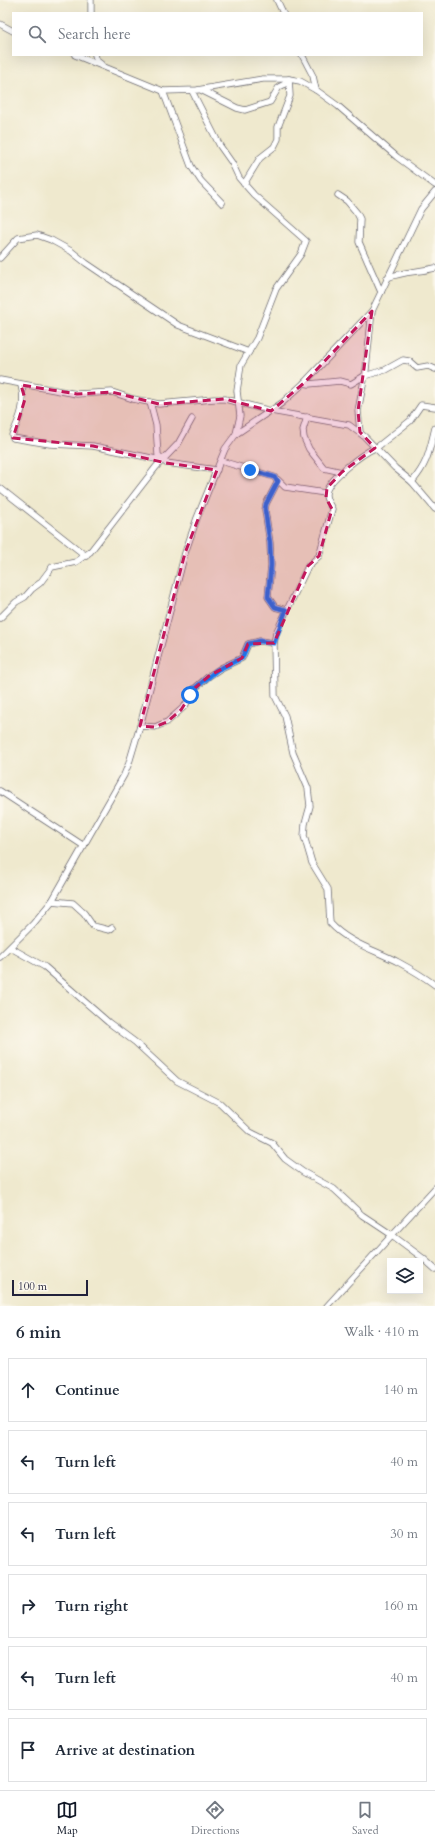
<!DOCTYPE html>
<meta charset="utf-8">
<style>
:root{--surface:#fff;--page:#f2f2f3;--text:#1f2937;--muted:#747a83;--line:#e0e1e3;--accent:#111827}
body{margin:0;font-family:Cardo,serif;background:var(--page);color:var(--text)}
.controls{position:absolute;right:12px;bottom:12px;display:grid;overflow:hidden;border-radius:0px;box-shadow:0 4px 16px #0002}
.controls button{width:36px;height:36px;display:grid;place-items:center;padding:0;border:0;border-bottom:1px solid var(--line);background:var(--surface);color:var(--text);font:20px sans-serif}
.scale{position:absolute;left:12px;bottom:10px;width:76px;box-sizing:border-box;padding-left:4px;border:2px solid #22223b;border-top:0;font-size:11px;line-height:14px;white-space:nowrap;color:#22223b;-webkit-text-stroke:3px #fbf7ec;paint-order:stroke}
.stop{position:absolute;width:12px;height:12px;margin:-9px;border:3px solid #1a73e8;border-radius:50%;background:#fff}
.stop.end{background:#1a73e8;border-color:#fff;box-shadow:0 1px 4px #0008}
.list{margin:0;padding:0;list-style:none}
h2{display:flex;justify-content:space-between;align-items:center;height:52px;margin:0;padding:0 16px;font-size:17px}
h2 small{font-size:13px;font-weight:400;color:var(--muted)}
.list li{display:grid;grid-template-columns:26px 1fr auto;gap:12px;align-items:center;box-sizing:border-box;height:64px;margin:0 8px 8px;padding:0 8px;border:1px solid var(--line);border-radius:0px}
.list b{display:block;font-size:15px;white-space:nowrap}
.list em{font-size:13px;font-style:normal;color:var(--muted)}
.icon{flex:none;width:22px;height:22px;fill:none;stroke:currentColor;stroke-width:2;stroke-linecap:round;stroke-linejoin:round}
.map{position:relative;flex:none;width:435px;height:1306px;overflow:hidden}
.search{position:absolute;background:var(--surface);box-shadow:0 4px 16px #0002;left:12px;right:12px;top:12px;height:44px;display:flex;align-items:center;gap:10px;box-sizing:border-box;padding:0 14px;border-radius:0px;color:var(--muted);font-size:15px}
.sheet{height:484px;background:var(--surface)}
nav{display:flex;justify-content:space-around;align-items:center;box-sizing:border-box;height:56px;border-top:1px solid var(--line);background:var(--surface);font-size:11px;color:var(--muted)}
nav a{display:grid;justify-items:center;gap:2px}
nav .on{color:var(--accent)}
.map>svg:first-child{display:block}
</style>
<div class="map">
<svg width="435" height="1306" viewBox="0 0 435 1306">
<rect width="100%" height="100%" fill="#fbf7ec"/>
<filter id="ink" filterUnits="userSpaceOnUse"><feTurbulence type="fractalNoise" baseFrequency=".025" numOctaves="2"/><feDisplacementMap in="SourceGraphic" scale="8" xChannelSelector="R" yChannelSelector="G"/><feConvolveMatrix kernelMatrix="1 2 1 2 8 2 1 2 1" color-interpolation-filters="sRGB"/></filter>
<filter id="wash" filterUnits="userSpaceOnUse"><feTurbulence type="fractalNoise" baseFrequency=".012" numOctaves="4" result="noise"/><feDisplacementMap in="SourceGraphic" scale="16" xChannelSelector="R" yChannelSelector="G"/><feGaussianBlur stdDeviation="0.9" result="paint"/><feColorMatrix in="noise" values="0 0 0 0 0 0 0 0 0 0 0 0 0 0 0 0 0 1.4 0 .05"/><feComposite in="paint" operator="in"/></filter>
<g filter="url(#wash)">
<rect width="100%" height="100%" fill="#efe9ce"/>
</g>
<g filter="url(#ink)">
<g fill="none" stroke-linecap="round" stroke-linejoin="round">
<g stroke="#6a686e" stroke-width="7">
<g id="minor">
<polyline points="277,0 283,13"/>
<polyline points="91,13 91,0"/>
<polyline points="0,24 13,31"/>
<polyline points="75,55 163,91 197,90 263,79 289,79 300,81 316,90 338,106 397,157 435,185"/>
<polyline points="95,55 97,61 101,64"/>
<polyline points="302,55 313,76 316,90"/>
<polyline points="201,90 237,108 245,110 270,102 279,87 289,82"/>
<polyline points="163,91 191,166 201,181 222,203"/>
<polyline points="192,91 220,146 232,163 239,178 254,195 306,241 301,254 276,289 257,338 241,365 237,391 240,416 236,434"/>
<polyline points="244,184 260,158 274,147 278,139 278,127 290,96 289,79"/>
<polyline points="338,195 347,201 357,213 360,219 359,242 381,292"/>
<polyline points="0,258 18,238 37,235 51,240 71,251 86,263 178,325 249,352"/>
<path d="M387,278C402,271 420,272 435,268"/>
<polyline points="0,380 77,394 112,392 133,399 159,404 214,399 225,399 271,411 349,425 365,437 395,468 412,482 435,509"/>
<polyline points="304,383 309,384 340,381 351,384 364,376 385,370 403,360 409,361 417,368 428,366 435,369"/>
<path d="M21,385C26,404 20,418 12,435L13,438L50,444L93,446L161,460"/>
<polyline points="150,402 156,425 158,455 166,463 217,470"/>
<polyline points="307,417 303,430 304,438 309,449 324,468 342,472"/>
<polyline points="360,432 358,411 366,370 372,311"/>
<path d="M375,448C363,453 325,481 326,495C326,500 330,505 332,509L319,556L308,566L276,633L274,643L275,696L285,716L293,753L308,788L310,806L305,824L304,836L312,863L328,889L330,923C348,943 375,950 398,962C411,969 423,976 435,985"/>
<polyline points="376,448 410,421 421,405 435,407"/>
<polyline points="221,461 274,477 278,481 266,504 265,510 270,543 271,565 268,597 275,607 286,610"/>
<polyline points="278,480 285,487 325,493"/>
<path d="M412,482C428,463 429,452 435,428"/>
<polyline points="0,488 86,556"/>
<polyline points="0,618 16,602 25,597 32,589 40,583 52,567 76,562 90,552 156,467 178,444 192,419"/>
<polyline points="140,726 155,727 167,722 185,706 194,689 209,676 221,668 242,658 248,644 260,641 274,643"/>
<polyline points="0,791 84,846"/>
<polyline points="52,901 73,903 84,913 93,926 109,930 112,928"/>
<polyline points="11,948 45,967 108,1022 135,1042 177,1081 220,1103 250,1132 272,1143 285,1159 303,1172 334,1189 362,1215 392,1235 424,1259 435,1269"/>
<polyline points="0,957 33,924 52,901 124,775 129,763 140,726 185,553 197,518 225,449 236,434 282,403 304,383 372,311 421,209 435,192"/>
<polyline points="327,1306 435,1188"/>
</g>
</g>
<use href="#minor" stroke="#fff" stroke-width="5.5"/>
</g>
</g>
<g fill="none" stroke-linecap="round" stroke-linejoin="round" filter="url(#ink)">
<polyline stroke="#1a73e8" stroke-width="5" points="190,695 194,689 217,670 242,658 248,644 260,641 274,643 286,610 275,607 268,597 271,565 270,543 265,510 266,504 278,481 274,477 250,470"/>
</g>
<path fill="#c2185b" fill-opacity="0.2" stroke="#c2185b" stroke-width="3" stroke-dasharray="8 5" stroke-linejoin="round" d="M372,311L358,411L360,432L375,448L342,472L327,488L326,498L332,509L319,556L308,566L274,643L248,644L242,658L209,676L194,689L181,710L167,722L155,727L140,726L185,553L217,470L166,463L93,446L13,438L25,399L21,385L77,394L112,392L159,404L225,399L271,411L304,383Z"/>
</svg>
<div class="controls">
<button><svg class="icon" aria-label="layers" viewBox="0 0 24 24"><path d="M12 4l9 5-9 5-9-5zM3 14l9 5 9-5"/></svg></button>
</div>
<div class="scale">100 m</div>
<div class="stop" style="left:190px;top:695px"></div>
<div class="stop end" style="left:250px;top:470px"></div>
<div class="search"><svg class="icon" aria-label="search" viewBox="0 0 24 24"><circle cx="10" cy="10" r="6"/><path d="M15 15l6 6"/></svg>Search here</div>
</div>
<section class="sheet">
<h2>6 min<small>Walk · 410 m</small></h2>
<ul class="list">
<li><svg class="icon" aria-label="ahead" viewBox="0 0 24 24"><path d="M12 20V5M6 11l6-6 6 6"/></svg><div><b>Continue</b></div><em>140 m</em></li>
<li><svg class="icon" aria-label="left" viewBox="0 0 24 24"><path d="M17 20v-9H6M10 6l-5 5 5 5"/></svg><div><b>Turn left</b></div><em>40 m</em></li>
<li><svg class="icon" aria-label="left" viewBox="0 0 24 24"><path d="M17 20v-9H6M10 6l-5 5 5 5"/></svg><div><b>Turn left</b></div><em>30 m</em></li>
<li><svg class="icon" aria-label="right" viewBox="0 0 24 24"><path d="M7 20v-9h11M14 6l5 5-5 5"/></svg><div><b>Turn right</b></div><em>160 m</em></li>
<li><svg class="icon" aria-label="left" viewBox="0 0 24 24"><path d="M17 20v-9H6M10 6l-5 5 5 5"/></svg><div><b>Turn left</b></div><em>40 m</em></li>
<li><svg class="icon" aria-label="arrive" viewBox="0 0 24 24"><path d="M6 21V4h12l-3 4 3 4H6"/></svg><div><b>Arrive at destination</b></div></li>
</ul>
</section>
<nav>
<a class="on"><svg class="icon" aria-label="map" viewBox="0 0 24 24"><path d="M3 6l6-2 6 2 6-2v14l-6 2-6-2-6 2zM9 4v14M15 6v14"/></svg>Map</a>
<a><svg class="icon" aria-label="directions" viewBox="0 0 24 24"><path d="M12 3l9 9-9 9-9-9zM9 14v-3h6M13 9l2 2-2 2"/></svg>Directions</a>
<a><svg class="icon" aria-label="saved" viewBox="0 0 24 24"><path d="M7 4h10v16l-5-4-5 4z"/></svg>Saved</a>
</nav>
